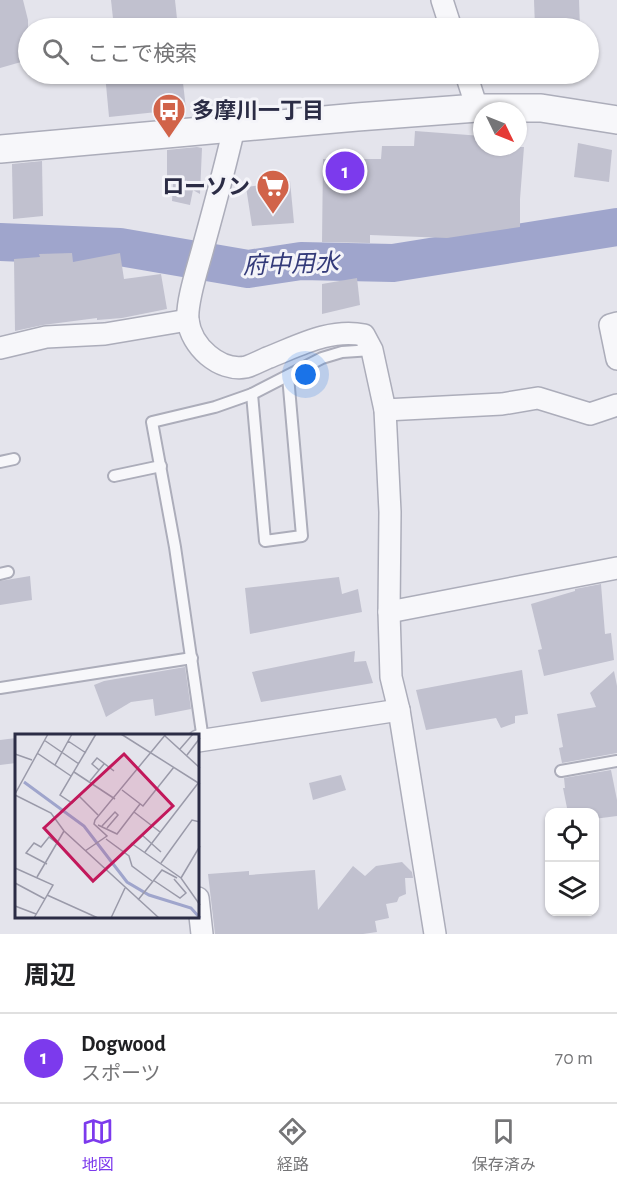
<!DOCTYPE html>
<html lang="ja">
<meta charset="utf-8">
<style>
:root{--surface:#fff;--page:#f6f6f6;--text:#202124;--muted:#757577;--line:#e0e0e0;--accent:#7c3aed}
body{margin:0;font-family:"Alegreya Sans","Noto Sans JP",sans-serif;background:var(--page);color:var(--text)}
.controls{position:absolute;right:18px;bottom:18px;display:grid;overflow:hidden;border-radius:12px;box-shadow:0 2px 4px #0004}
.controls button{width:54px;height:54px;display:grid;place-items:center;padding:0;border:0;border-bottom:2px solid var(--line);background:var(--surface);color:var(--text);font:30px sans-serif}
.compass{position:absolute;left:473px;top:102px;width:54px;height:54px;border-radius:50%;background:var(--surface);box-shadow:0 2px 4px #0004;rotate:133deg}
.you{position:absolute;left:306px;top:375px;width:21px;height:21px;margin:-15px;border:4px solid #fff;border-radius:50%;background:#1a73e8;box-shadow:0 0 0 9px #1a73e833}
.badge{display:grid;place-items:center;width:39px;height:39px;border-radius:50%;background:var(--accent);color:#fff;font-size:20px;font-weight:700}
.pin{position:absolute;translate:-50% -50%;border:3px solid #fff;box-shadow:0 2px 6px #0006}
.list{margin:0;padding:0;list-style:none}
h2{display:flex;justify-content:space-between;align-items:center;height:78px;margin:0;padding:0 24px;font-size:26px}
h2 small{font-size:20px;font-weight:400;color:var(--muted)}
.list li{display:grid;grid-template-columns:39px 1fr auto;gap:18px;align-items:center;box-sizing:border-box;height:90px;padding:0 24px;border-top:2px solid var(--line)}
.list b{display:block;font-size:22px;white-space:nowrap}
.list p{margin:0;font-size:20px;white-space:nowrap;color:var(--muted)}
.list em{font-size:20px;font-style:normal;color:var(--muted)}
.icon{flex:none;width:33px;height:33px;fill:none;stroke:currentColor;stroke-width:2;stroke-linecap:round;stroke-linejoin:round}
.map{position:relative;flex:none;width:617px;height:934px;overflow:hidden}
.search{position:absolute;background:var(--surface);box-shadow:0 2px 4px #0004;left:18px;right:18px;top:18px;height:66px;display:flex;align-items:center;gap:15px;box-sizing:border-box;padding:0 21px;border-radius:33px;color:var(--muted);font-size:22px}
.sheet{height:168px;background:var(--surface)}
nav{display:flex;justify-content:space-around;align-items:center;box-sizing:border-box;height:84px;border-top:2px solid var(--line);background:var(--surface);font-size:16px;color:var(--muted)}
nav a{display:grid;justify-items:center;gap:3px}
nav .on{color:var(--accent)}
.map>svg:first-child{display:block}
</style>
<div class="map">
<svg width="617" height="934" viewBox="0 0 617 934">
<rect width="100%" height="100%" fill="#e4e4ec"/>
<g fill="none" stroke-linecap="round" stroke-linejoin="round">
<polyline stroke="#9fa5cc" stroke-width="38" points="0,242 120,247 248,269 301,261 393,263 617,227"/>
</g>
<g fill="#c1c1cf">
<polygon points="0,0 23,0 28,20 28,60 0,68"/>
<polygon points="111,0 175,0 178,28 114,28"/>
<polygon points="534,0 579,0 580,28 535,28"/>
<polygon points="105,74 182,74 186,109 109,117"/>
<polygon points="415,131 482,136 482,147 524,147 520,199 520,227 447,238 370,235 370,243 322,242 323,159 381,159 382,146 414,146"/>
<polygon points="578,143 612,150 609,182 574,177"/>
<polygon points="197,147 202,148 200,194 193,190 190,205 172,201 173,183 167,182 167,150"/>
<polygon points="42,161 43,216 13,219 12,164"/>
<polygon points="290,181 294,223 252,226 246,187"/>
<polygon points="72,253 73,262 120,253 124,279 161,274 167,309 122,318 97,320 97,318 43,325 15,331 14,259 40,257 39,254"/>
<polygon points="357,278 360,305 322,314 322,284"/>
<polygon points="30,576 32,600 0,605 0,581"/>
<polygon points="339,577 342,594 358,589 362,612 250,634 245,588"/>
<polygon points="601,584 605,634 611,633 614,660 544,676 538,650 542,649 531,604 575,591 575,589"/>
<polygon points="355,651 354,662 366,661 373,683 261,702 252,672"/>
<polygon points="185,667 191,709 155,716 153,699 131,702 106,717 94,685 104,681"/>
<polygon points="522,670 528,714 515,716 515,723 501,728 496,718 426,730 416,690"/>
<polygon points="614,671 617,686 617,753 562,763 559,748 563,747 557,714 596,707 590,693"/>
<polygon points="16,738 16,763 0,765 0,740"/>
<polygon points="611,770 617,800 617,816 594,819 594,813 568,813 563,788 565,788 564,778"/>
<polygon points="341,775 346,790 313,800 309,783"/>
<polygon points="402,862 412,872 413,878 405,878 406,894 399,897 397,902 386,904 389,918 375,921 377,932 363,934 215,934 208,874 249,871 249,875 315,870 318,910 353,866 365,876 376,866"/>
</g>
<g fill="none" stroke-linecap="round" stroke-linejoin="round">
<g stroke="#acadba" stroke-width="14">
<g id="service">
<polyline points="252,394 265,541 302,536 288,376"/>
<polyline points="0,462 14,459"/>
<polyline points="114,476 161,466"/>
<polyline points="0,574 8,572"/>
<polyline points="0,688 192,658"/>
<polyline points="203,740 175,547 152,422 215,407 252,394 322,358 342,352 372,350"/>
<polyline points="561,771 617,761"/>
</g>
</g>
<g stroke="#acadba" stroke-width="24">
<g id="minor">
<polyline points="442,0 451,28"/>
<polyline points="466,74 477,108"/>
<path d="M234,128C225,168 214,208 203,248C198,267 186,302 188,320C191,346 219,372 246,367C253,365 260,361 267,358C298,346 330,328 364,335L372,350L385,410L390,512L389,612L391,677L399,710L435,934"/>
<polyline points="617,323 610,325 617,359"/>
<polyline points="0,348 46,337 105,334 188,320"/>
<polyline points="385,410 502,404 538,398 590,414 617,405"/>
<polyline points="389,612 617,568"/>
<polyline points="198,741 399,710"/>
<polyline points="198,898 202,934"/>
</g>
</g>
<g stroke="#acadba" stroke-width="30">
<polyline id="tertiary" points="0,149 357,117 477,108 541,108 617,120"/>
</g>
<use href="#service" stroke="#f7f7fa" stroke-width="10"/>
<use href="#minor" stroke="#f7f7fa" stroke-width="21"/>
<use href="#tertiary" stroke="#f7f7fa" stroke-width="27"/>
</g>
<defs>
<g id="bus-pin" transform="scale(1.725)"><path d="M0 17L-7.5 6A9.5 9.5 0 1 1 7.5 6Z" fill="#d16349" stroke="#f4f4f9"/><path d="M-5-6H5V4H4V6H2V4H-2V6H-4V4H-5ZM-3.5-4V0h7V-4ZM-3.5 1.2v1.5H-2V1.2ZM2 1.2v1.5H3.5V1.2Z" fill="#fff"/></g>
<g id="supermarket-pin" transform="scale(1.725)"><path d="M0 17L-7.5 6A9.5 9.5 0 1 1 7.5 6Z" fill="#d16349" stroke="#f4f4f9"/><path d="M-6-5.5h2.5l.6 2H6L4.5 2H-2.5L-4.4-4H-6ZM-1.5 3.2a1.3 1.3 0 1 0 .1 0ZM3 3.2a1.3 1.3 0 1 0 .1 0Z" fill="#fff"/></g>
</defs>
<g fill-rule="evenodd">
<use href="#bus-pin" x="169" y="110"/>
<use href="#supermarket-pin" x="273" y="186"/>
</g>
<g text-anchor="middle" stroke-width="6" stroke-linejoin="round" paint-order="stroke">
<g font-size="22" font-weight="bold" fill="#2b2c45" stroke="#f4f4f9" text-anchor="start">
<text x="192" y="118">多摩川一丁目</text>
<text x="250" y="194" text-anchor="end">ローソン</text>
</g>
<g font-size="24" font-style="italic" fill="#343b7a" stroke="#f4f4f9">
<text transform="translate(291 264) rotate(-2)" y="8">府中用水</text>
</g>
</g>
<g transform="translate(15 734)">
<rect width="184" height="184" fill="#e4e4ec"/>
<path fill="none" stroke="#9fa5cc" stroke-width="3" d="M9,48L69,92L112,148L134,161L176,174L185,184"/>
<path fill="none" stroke="#9a9aa9" stroke-width="1.5" d="M81,0L45,61L57,69L64,62L83,81M106,0L185,50M150,2L185,34M29,6L64,30M53,7L71,19M165,15L178,0M22,19L56,42M0,20L17,26M172,21L185,4M40,31L57,0M84,36L77,30L82,24L99,37M59,38L100,65M75,47L89,30M107,56L128,72L159,33M0,60L33,0M0,61L36,79L49,97L144,184M119,78L145,98M83,91L102,100L125,70M87,92L100,78L103,81L92,94M127,101L146,118M91,105L114,122L117,132L137,147M116,109L166,144L185,171M70,117L92,102L79,90L80,86L151,0M130,118L184,48M146,129L177,86L185,88M32,130L11,119L19,109L26,113L34,103L43,110M0,134L38,151L19,184M22,143L49,97M166,144L185,112M138,146L165,164L171,159L159,145M0,149L30,165M32,161L83,184M123,166L147,136L162,144M0,172L21,180M96,184L110,154"/>
<path fill="#c2185b" fill-opacity="0.15" stroke="#c2185b" stroke-width="3" d="M109,20L158,72L78,147L29,94Z"/>
<rect width="184" height="184" fill="none" stroke="#2b2c45" stroke-width="3"/>
</g>
</svg>
<div class="controls">
<button><svg class="icon" aria-label="locate" viewBox="0 0 24 24"><circle cx="12" cy="12" r="6"/><path d="M12 2v4M12 18v4M2 12h4M18 12h4"/></svg></button>
<button><svg class="icon" aria-label="layers" viewBox="0 0 24 24"><path d="M12 4l9 5-9 5-9-5zM3 14l9 5 9-5"/></svg></button>
</div>
<svg class="compass" viewBox="-18 -18 36 36"><path d="M0-13l5 13h-10z" fill="#e53935"/><path d="M0 13l5-13h-10z" fill="#757577"/></svg>
<div class="you"></div>
<div class="pin badge" style="left:345px;top:171px">1</div>
<div class="search"><svg class="icon" aria-label="search" viewBox="0 0 24 24"><circle cx="10" cy="10" r="6"/><path d="M15 15l6 6"/></svg>ここで検索</div>
</div>
<section class="sheet">
<h2>周辺<small></small></h2>
<ul class="list">
<li><span class="badge">1</span><div><b>Dogwood</b><p>スポーツ</p></div><em>70 m</em></li>
</ul>
</section>
<nav>
<a class="on"><svg class="icon" aria-label="map" viewBox="0 0 24 24"><path d="M3 6l6-2 6 2 6-2v14l-6 2-6-2-6 2zM9 4v14M15 6v14"/></svg>地図</a>
<a><svg class="icon" aria-label="directions" viewBox="0 0 24 24"><path d="M12 3l9 9-9 9-9-9zM9 14v-3h6M13 9l2 2-2 2"/></svg>経路</a>
<a><svg class="icon" aria-label="saved" viewBox="0 0 24 24"><path d="M7 4h10v16l-5-4-5 4z"/></svg>保存済み</a>
</nav>
